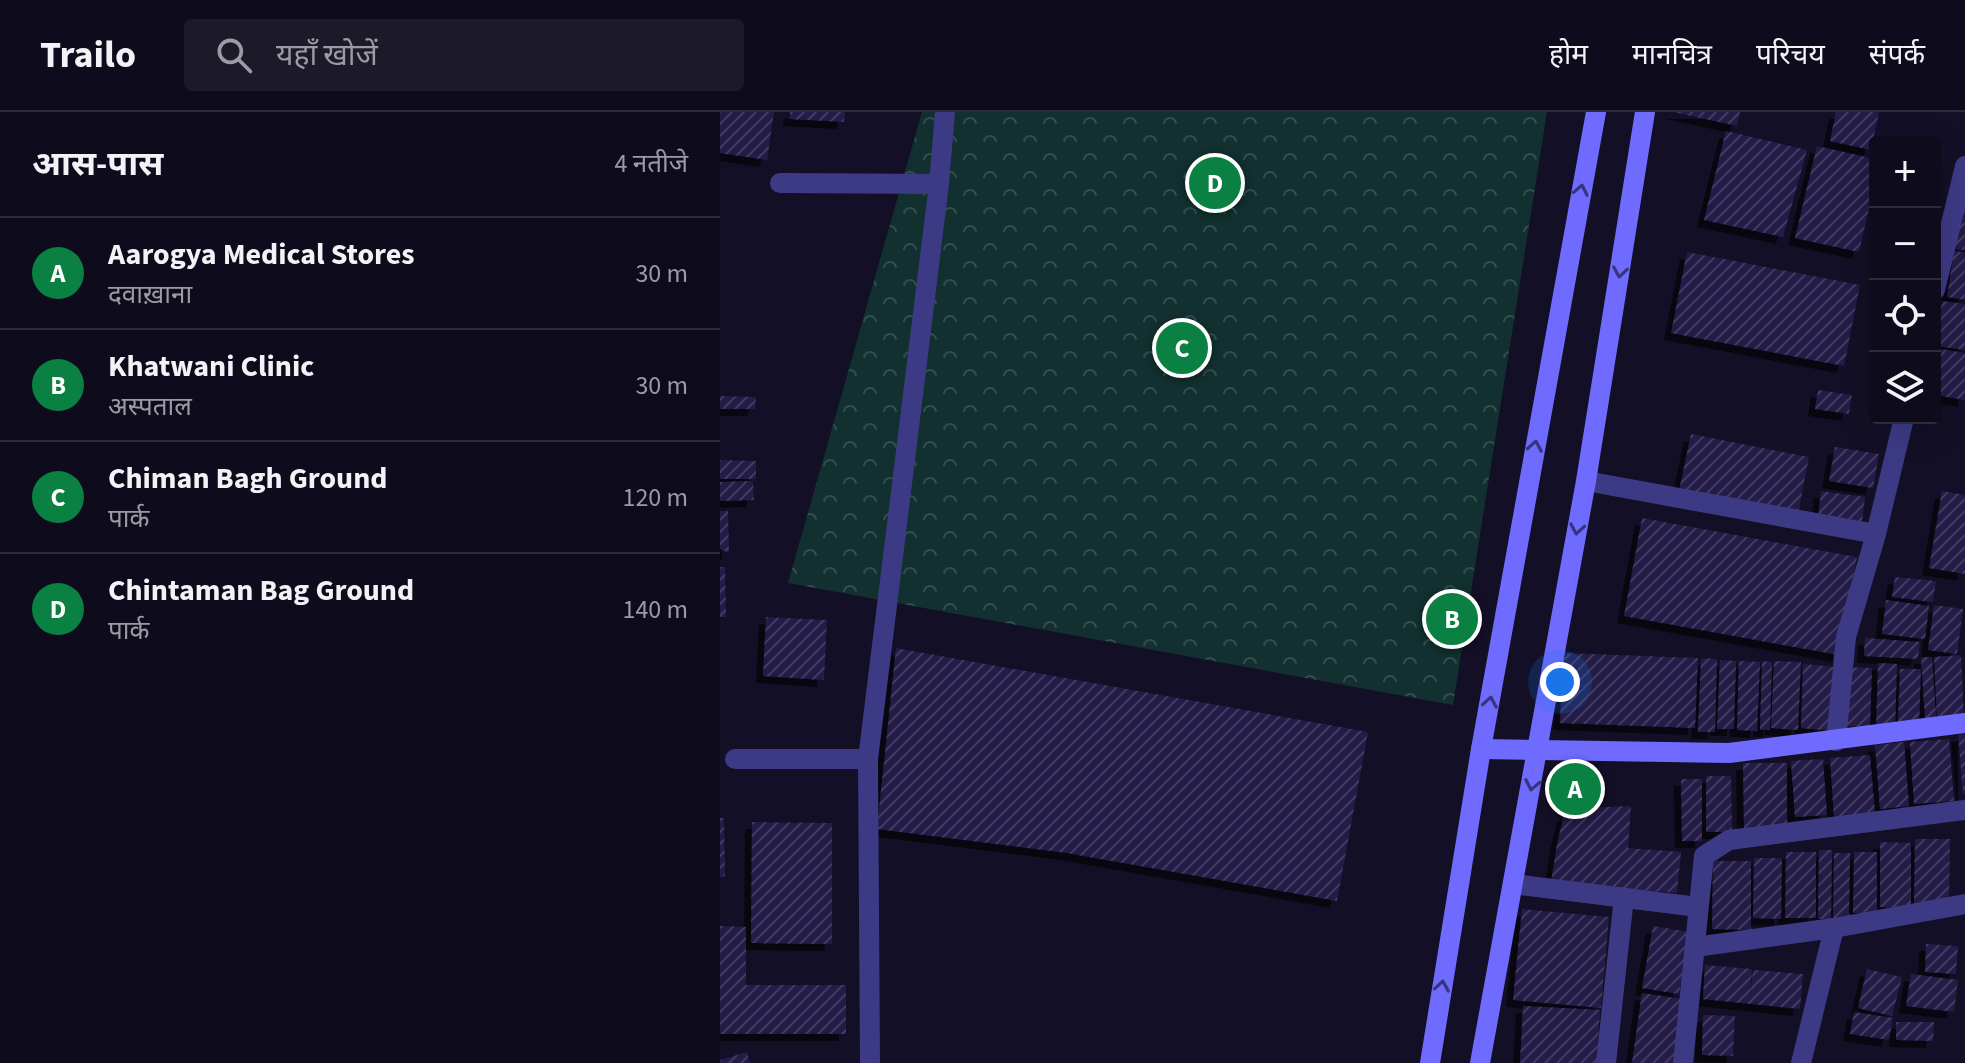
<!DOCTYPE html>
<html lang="hi">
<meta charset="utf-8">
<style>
:root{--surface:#0e0b1c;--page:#1c1929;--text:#f1f3f6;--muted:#9b9ba3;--line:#2e2b3b;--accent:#0b8043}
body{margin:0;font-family:"Source Sans 3","Noto Sans Devanagari",sans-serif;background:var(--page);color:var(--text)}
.controls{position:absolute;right:24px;top:24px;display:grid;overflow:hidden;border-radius:8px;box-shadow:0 8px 32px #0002}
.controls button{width:72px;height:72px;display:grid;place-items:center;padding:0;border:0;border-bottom:2px solid var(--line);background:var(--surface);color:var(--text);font:40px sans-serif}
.you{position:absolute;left:840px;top:570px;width:28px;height:28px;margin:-20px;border:6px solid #fff;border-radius:50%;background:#1a73e8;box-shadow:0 0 0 12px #1a73e833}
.badge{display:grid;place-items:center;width:52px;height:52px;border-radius:50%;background:var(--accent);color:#fff;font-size:26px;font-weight:700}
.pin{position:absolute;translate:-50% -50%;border:4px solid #fff;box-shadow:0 2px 8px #0006}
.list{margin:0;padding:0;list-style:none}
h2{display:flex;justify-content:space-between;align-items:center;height:104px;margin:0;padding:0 32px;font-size:34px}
h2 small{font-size:26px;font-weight:400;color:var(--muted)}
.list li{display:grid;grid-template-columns:52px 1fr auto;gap:24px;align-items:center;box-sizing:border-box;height:112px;padding:0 32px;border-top:2px solid var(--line)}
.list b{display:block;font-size:30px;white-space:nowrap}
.list p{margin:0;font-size:26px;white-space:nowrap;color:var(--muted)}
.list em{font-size:26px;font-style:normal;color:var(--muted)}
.icon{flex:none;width:44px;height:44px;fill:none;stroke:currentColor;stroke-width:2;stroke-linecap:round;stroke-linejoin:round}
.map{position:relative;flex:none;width:1245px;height:951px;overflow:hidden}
header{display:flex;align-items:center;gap:48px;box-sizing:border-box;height:112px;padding:0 40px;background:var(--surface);border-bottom:2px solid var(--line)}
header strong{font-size:38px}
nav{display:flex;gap:44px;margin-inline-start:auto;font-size:28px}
.search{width:560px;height:72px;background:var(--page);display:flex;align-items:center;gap:20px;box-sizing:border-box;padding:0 28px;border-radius:8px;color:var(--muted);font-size:30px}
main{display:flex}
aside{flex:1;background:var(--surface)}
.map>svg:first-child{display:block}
</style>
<header>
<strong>Trailo</strong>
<div class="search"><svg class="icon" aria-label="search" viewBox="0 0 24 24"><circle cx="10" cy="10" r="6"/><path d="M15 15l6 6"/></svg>यहाँ खोजें</div>
<nav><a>होम</a><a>मानचित्र</a><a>परिचय</a><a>संपर्क</a></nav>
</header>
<main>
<aside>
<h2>आस-पास<small>4 नतीजे</small></h2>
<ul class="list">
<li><span class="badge">A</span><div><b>Aarogya Medical Stores</b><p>दवाख़ाना</p></div><em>30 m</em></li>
<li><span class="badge">B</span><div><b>Khatwani Clinic</b><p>अस्पताल</p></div><em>30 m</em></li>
<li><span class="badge">C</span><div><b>Chiman Bagh Ground</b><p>पार्क</p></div><em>120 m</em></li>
<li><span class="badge">D</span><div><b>Chintaman Bag Ground</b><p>पार्क</p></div><em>140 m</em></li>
</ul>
</aside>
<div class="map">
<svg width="1245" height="951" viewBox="0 0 1245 951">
<defs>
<pattern id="park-crowns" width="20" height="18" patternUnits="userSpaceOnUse" patternTransform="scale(2)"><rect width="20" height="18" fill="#12302f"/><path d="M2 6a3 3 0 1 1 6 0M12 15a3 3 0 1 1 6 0" fill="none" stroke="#344d4e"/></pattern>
<pattern id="building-hatch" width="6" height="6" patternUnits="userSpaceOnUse" patternTransform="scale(2)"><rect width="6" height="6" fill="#241b47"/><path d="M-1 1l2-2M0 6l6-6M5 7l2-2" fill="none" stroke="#433b63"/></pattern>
<filter id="shadow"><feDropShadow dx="-7" dy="7" stdDeviation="0" flood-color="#0009"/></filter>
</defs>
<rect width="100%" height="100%" fill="#130f26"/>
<polygon fill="url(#park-crowns)" points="202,0 827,0 733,593 68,471"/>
<g fill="url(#building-hatch)" filter="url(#shadow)">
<polygon points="0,0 54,0 47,48 0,41"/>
<polygon points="70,0 125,0 124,10 70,7"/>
<polygon points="953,0 1020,0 1017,14"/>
<polygon points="1116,0 1159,0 1151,38 1110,29"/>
<polygon points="1006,19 1087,38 1063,125 984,108"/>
<polygon points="1097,34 1155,47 1155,70 1139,140 1075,126"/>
<polygon points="1245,94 1245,138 1234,137"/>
<polygon points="1234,139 1245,141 1245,188 1227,185"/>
<polygon points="967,140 1140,173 1124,254 951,221"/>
<polygon points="1222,189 1245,192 1245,238 1216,234"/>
<polygon points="1215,236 1245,241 1245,288 1215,283"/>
<polygon points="1098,278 1132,283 1129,302 1095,297"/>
<polygon points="0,284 36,285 35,297 0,297"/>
<polygon points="971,322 1089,345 1078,402 959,379"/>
<polygon points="1115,335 1159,342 1153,376 1109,369"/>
<polygon points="0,348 36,349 36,367 0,367"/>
<polygon points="33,369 34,388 0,389 0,370"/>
<polygon points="1101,379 1145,385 1142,411 1098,406"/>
<polygon points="1222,379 1245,383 1245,462 1209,456"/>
<polygon points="0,399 8,399 9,441 0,437"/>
<polygon points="922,406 1137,445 1119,543 904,504"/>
<polygon points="0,455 5,455 6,505 0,505"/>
<polygon points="1175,465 1216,469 1213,490 1172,485"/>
<polygon points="1166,488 1209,494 1205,527 1162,522"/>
<polygon points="1214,493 1243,497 1237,542 1208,538"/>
<polygon points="46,505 107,508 104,568 43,564"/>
<polygon points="1145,526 1200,530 1198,547 1144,544"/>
<polygon points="176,536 648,620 617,789 347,741 157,717"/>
<polygon points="843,541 978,546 975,616 840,611"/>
<polygon points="1241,543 1244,605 1217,607 1214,545"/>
<polygon points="1201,545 1212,545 1216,606 1205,607"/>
<polygon points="981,546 997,547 995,620 978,620"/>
<polygon points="1000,548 1016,549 1014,617 997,617"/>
<polygon points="1019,549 1040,550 1037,619 1017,618"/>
<polygon points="1042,549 1052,550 1050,618 1040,618"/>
<polygon points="1054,549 1081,550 1078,618 1051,616"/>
<polygon points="1158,551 1177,552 1175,617 1156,616"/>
<polygon points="1083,552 1115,555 1113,619 1081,616"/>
<polygon points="1127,555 1152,556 1150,615 1125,614"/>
<polygon points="1180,557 1201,557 1199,611 1178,610"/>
<polygon points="1245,622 1245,682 1243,682 1238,623"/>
<polygon points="1229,627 1234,689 1194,692 1190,630"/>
<polygon points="1184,630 1189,694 1160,697 1155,633"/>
<polygon points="1150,643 1155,702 1114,705 1110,646"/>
<polygon points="1103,647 1107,703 1075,705 1071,649"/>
<polygon points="1023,651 1067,651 1067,715 1024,716"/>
<polygon points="986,664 1011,664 1012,720 986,720"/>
<polygon points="961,667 982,667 982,729 962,729"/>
<polygon points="911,694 908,736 961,740 957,781 831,771 837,732 844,703 864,696"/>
<polygon points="0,706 4,706 5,764 0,765"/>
<polygon points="32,710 112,711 112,832 31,831"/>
<polygon points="1195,727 1230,727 1229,791 1194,791"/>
<polygon points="1160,730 1191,731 1191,796 1160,795"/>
<polygon points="1099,738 1112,738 1111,807 1098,807"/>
<polygon points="1066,740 1096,740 1096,806 1065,806"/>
<polygon points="1134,740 1157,740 1157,801 1133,801"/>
<polygon points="1114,741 1130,741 1129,806 1113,806"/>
<polygon points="1034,746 1062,746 1061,807 1033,806"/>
<polygon points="993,749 1031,749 1031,818 992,817"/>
<polygon points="802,797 889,805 881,896 793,888"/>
<polygon points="0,814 26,815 26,873 126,873 126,922 0,922"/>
<polygon points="933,814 970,820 959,882 922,876"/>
<polygon points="1206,832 1238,834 1236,862 1205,860"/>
<polygon points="985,853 1032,857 1030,885 1033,858 1083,862 1080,897 983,887"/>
<polygon points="1147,857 1182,865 1172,904 1138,896"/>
<polygon points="1191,862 1238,868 1234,900 1186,894"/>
<polygon points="922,881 962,887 953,951 912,951"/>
<polygon points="803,894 880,898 877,951 800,951"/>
<polygon points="1134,900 1173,906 1169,928 1130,922"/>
<polygon points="983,903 1015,904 1013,944 982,943"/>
<polygon points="1176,910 1214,910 1213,929 1176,928"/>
<polygon points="27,940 30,951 0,951 0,948"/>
</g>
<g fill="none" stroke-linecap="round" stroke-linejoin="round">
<g stroke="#3d3a85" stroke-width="20">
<polyline points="60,71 219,72"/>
<polyline points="1215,178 1245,54"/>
<polyline points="866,369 1156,422"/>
<polyline points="1116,629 1126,525 1156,422 1184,306"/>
<polyline points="15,647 148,647"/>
<polyline points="793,772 978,795"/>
<polyline points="975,835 1114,816 1245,792"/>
<polyline points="150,951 148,647 219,72 225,0"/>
<polyline points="886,951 904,785"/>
<polyline points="963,951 984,744 1009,728 1245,698"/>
<polyline points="1081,951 1114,816"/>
</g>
<g stroke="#6f6bff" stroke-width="20">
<polyline points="761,637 1009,641 1245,611"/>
<polyline points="710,951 761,637 876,0"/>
<polyline points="760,951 866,369 925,0"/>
</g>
</g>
<defs><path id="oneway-chevron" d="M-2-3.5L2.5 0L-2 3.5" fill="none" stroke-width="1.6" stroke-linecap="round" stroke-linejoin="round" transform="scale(2)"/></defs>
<g stroke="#38347d">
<use href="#oneway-chevron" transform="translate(861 78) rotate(-79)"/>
<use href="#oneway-chevron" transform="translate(900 160) rotate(99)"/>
<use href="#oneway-chevron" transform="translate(815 334) rotate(-80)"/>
<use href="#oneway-chevron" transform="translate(857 417) rotate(100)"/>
<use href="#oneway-chevron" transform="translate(770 590) rotate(-80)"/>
<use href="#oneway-chevron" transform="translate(812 673) rotate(101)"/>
<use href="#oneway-chevron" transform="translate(722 874) rotate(-81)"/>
</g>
</svg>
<div class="controls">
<button>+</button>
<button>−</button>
<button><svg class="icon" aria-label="locate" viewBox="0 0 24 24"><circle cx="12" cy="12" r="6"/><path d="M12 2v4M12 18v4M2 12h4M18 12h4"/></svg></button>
<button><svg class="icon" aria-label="layers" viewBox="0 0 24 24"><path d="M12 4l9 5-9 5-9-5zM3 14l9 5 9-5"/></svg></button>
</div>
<div class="you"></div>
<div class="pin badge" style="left:855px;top:677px">A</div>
<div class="pin badge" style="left:732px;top:507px">B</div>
<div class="pin badge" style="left:462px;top:236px">C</div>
<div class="pin badge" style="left:495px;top:71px">D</div>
</div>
</main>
